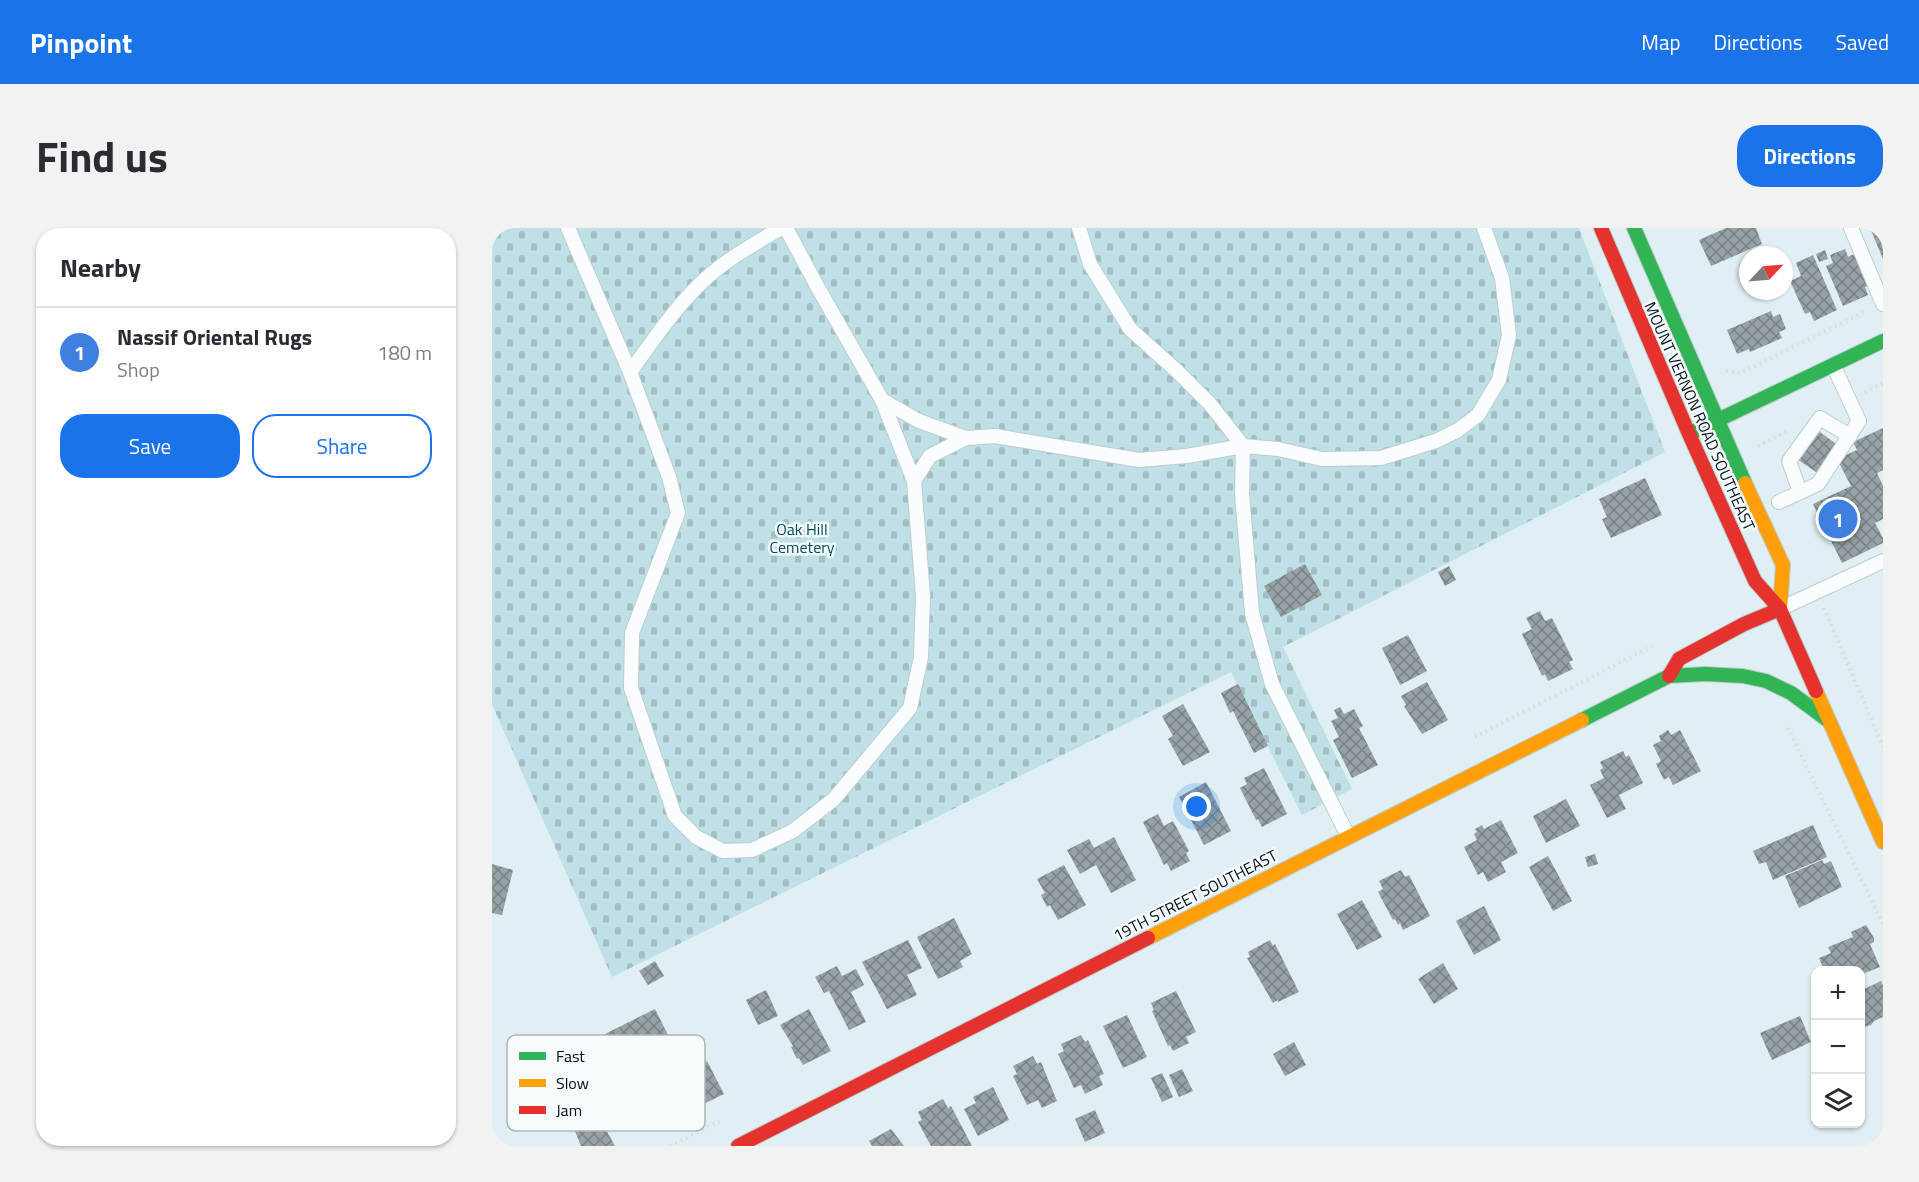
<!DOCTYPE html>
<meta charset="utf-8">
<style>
:root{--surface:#fff;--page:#f2f2f3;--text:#2b2b33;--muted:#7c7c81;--line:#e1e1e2;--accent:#1a73e8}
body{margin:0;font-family:"Titillium Web",sans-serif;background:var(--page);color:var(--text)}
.controls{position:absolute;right:18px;bottom:18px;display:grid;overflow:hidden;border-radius:12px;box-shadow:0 2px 4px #0004}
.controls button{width:54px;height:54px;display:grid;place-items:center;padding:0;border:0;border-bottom:2px solid var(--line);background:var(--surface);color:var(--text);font:30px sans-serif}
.compass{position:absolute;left:1247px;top:18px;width:54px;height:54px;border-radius:50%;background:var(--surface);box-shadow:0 2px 4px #0004;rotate:64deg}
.you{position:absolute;left:705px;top:579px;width:21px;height:21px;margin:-15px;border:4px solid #fff;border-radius:50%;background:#1a73e8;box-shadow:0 0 0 9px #1a73e833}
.badge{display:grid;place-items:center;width:39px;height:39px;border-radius:50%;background:var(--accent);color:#fff;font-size:20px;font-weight:700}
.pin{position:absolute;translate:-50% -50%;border:3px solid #fff;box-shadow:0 2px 6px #0006}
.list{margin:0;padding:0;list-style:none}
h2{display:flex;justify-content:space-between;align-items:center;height:78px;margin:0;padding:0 24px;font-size:26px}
h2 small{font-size:20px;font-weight:400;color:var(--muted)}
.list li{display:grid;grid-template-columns:39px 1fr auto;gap:18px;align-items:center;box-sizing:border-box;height:90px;padding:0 24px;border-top:2px solid var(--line)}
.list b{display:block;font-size:22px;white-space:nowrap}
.list p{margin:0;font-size:20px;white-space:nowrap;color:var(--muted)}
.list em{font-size:20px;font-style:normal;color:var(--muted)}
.actions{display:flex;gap:12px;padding:18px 24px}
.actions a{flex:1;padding:14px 0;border:2px solid var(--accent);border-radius:24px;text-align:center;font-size:21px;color:var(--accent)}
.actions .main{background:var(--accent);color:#fff}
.icon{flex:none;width:33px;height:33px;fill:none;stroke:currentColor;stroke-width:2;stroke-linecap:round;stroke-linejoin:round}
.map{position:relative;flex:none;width:1391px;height:918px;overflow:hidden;border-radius:24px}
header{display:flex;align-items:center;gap:36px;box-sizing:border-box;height:84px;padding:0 30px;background:var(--accent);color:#fff}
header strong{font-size:28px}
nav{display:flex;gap:33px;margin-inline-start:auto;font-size:21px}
.intro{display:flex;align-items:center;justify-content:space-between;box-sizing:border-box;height:144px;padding:0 36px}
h1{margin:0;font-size:42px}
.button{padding:15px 27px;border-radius:24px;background:var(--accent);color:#fff;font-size:21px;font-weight:700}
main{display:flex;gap:36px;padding:0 36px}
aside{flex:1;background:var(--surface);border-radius:24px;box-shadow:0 2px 4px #0004}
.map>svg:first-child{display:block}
</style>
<header>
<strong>Pinpoint</strong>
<nav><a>Map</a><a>Directions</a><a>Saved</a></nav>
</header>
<div class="intro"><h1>Find us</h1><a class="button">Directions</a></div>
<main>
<aside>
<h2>Nearby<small></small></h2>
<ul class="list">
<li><span class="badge" style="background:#3f7fe0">1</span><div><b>Nassif Oriental Rugs</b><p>Shop</p></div><em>180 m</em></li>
</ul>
<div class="actions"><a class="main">Save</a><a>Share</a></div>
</aside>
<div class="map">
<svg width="1391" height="918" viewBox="0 0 1391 918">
<defs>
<pattern id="cemetery-stones" width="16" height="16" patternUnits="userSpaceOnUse" patternTransform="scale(1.5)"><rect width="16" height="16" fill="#bfe0e7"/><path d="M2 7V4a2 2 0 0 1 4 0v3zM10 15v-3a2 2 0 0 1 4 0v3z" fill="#a3bfc5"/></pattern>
<pattern id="building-cross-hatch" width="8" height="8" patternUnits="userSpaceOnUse" patternTransform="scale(1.5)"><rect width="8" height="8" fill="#96a2a5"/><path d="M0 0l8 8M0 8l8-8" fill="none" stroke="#788285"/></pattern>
</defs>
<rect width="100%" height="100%" fill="#dfeff3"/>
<polygon fill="url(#cemetery-stones)" points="0,0 1087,0 1173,224 791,419 860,561 810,587 739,444 120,749 0,476"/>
<g fill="url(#building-cross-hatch)">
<polygon points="1234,0 1264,0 1270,16 1219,38 1207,12"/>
<polygon points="1378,0 1391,0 1391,31"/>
<polygon points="1353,21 1356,29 1362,26 1376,58 1373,59 1376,67 1351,78 1334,38 1341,35 1338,27"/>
<polygon points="1333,22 1336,31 1327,34 1324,26"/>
<polygon points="1321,27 1345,82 1322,93 1318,84 1313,86 1298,53 1309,48 1304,35"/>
<polygon points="1279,83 1281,89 1288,86 1294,101 1287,104 1290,110 1258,124 1257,121 1245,126 1235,102"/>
<polygon points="1391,200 1391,242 1385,245 1391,258 1391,291 1383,295 1391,310 1391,315 1350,335 1321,276 1359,258 1345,231 1365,222 1361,214"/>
<polygon points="1325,202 1347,218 1327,246 1305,231"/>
<polygon points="1153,250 1170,287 1119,310 1110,291 1115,289 1107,271"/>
<polygon points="813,336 830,367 789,389 772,358"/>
<polygon points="957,338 964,352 953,358 946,344"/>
<polygon points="1048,383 1053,393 1060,390 1081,432 1077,434 1081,441 1056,453 1053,446 1050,448 1030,406 1040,401 1034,390"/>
<polygon points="916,407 935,443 908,457 890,420"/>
<polygon points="935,454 956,492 930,506 912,478 914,477 909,468"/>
<polygon points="746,456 776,518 762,525 741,483 738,485 729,465"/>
<polygon points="691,476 718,524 691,538 676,511 681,508 670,488"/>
<polygon points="848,479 852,486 862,481 871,498 867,500 886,537 860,550 841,512 847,509 839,493 846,490 842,482"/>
<polygon points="1176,502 1179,507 1188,502 1209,543 1181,557 1177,549 1172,552 1164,536 1169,533 1161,517 1169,513 1167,508"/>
<polygon points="1131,523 1134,529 1137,527 1151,555 1127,567 1134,581 1115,590 1098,557 1112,550 1108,542 1111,540 1108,534"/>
<polygon points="772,540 795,586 770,599 766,591 764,592 748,560 755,556 752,550"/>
<polygon points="714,554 739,603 712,617 687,569"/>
<polygon points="1074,571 1088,598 1054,615 1041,588"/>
<polygon points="666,586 672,598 681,593 697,623 694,625 698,633 679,643 675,635 672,637 651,594"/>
<polygon points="1009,592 1026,625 1009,634 1014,644 996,654 991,644 986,647 972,619 985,612 982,606 985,604 983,601 990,597 992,601"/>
<polygon points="1321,597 1335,629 1281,652 1274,634 1267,636 1261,623"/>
<polygon points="622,609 644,652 619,665 604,637 588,646 575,622 597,611 602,620"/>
<polygon points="1103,626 1106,636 1096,639 1093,629"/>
<polygon points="1056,628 1080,673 1061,683 1037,639"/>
<polygon points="1330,632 1332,636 1339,633 1350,659 1307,680 1293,648"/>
<polygon points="0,636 21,642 10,687 0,685"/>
<polygon points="572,637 594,677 566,692 558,677 555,679 549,667 553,665 545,651"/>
<polygon points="909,642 913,649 917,647 938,688 911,702 908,695 906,697 903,691 901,692 886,664 891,661 887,653"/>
<polygon points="870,672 890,709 865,722 845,686"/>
<polygon points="992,678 1009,712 982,727 964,693"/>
<polygon points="462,690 480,726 468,733 471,739 446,751 425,709"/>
<polygon points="1374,697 1382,710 1382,714 1378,716 1388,739 1368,747 1368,742 1332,742 1327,730 1339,725 1336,719 1361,709 1359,704"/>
<polygon points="416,712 430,740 415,747 425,767 395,781 370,734"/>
<polygon points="778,712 781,718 783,716 807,764 786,774 786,772 781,775 755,730 758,729 756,724"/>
<polygon points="163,733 172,748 156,757 147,743"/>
<polygon points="951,735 966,761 942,776 926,751"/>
<polygon points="345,738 350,748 364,741 372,757 359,764 374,794 357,802 337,763 332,765 323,749"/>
<polygon points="1389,753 1391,758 1391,789 1382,793 1379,797 1368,800 1368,763"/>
<polygon points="274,762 286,788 266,797 254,772"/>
<polygon points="684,763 704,804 694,809 697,815 681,823 678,817 676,818 660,783 662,782 659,775"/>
<polygon points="163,781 182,819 157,832 152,821 118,839 103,811"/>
<polygon points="317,781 339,823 311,837 307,830 305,831 299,819 301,818 288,797"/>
<polygon points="635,787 655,829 631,840 611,798"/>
<polygon points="1308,788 1319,814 1280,832 1268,805"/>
<polygon points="589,807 593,814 596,812 612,846 607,848 611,857 593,866 589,857 582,860 566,826 572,823 569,816"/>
<polygon points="802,814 814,837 793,848 781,826"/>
<polygon points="204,820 212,835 215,833 232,866 199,882 174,836"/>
<polygon points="541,828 545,836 549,834 565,873 550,880 546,872 535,877 521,848 525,846 521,838"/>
<polygon points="690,841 701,863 687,869 677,847"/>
<polygon points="670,845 681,869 670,874 659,850"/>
<polygon points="501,859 517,892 486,908 472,881 484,875 481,869"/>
<polygon points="451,871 456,880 459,878 480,918 439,918 426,894 430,892 426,884"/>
<polygon points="603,882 613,905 593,914 583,891"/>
<polygon points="94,888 97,894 107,889 123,918 89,918 80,896"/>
<polygon points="399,901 412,918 380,918 377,913"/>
</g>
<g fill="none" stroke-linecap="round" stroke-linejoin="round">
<g stroke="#bfcccf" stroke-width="16">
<g id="lane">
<polyline points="76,0 138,144 177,249 186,285 140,405 139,460 183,588 204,609 231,623 260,622 301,603 342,571 418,480 429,429 431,368 422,253 390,172 325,58 294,0"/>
<polyline points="587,0 598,36 638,101 685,143 718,176 751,218 750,266 760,385 780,456 856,608"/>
<polyline points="1359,0 1391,76"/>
<path d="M138,144C160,114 181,82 208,56C231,33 262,16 289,0"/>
<polyline points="390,172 427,193 474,210 503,208 647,232 695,228 751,218 786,221 830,231 889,230 944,213 966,202 986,187 1007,152 1017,107 1010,50 992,0"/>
<polyline points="422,253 438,228 474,210"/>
<polyline points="1308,264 1297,233 1328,190 1358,208"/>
<polyline points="1287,274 1326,256 1367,193 1341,137"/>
<polyline points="1290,380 1391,333"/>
</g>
</g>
<g stroke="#bfcccf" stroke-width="16">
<g id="fast">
<polyline points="1142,0 1253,255"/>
<polyline points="1201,204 1391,113"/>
<polyline points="1090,492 1177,448 1213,446 1251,448 1274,453 1299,465 1337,493"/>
</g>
</g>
<g stroke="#bfcccf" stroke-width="16">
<g id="slow">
<polyline points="1253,255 1291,337 1288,381"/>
<polyline points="1324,463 1391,614"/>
<polyline points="656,710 1090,492"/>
</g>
</g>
<g stroke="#bfcccf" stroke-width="16">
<g id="jam">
<polyline points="1109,0 1197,206 1263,353 1288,381 1324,463"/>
<polyline points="1177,448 1187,431 1252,396 1288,381"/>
<polyline points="246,918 656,710"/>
</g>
</g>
<g stroke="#d7dcdd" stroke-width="4" stroke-dasharray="1.5 4.5" stroke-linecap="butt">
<polyline points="1234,143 1249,145 1374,83"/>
<polyline points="1373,164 1391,155"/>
<polyline points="1266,218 1294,204"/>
<polyline points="1332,380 1391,519"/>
<polyline points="1296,500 1391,696"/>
<polyline points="983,509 1160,418"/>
<polyline points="178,918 230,892"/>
</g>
<use href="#lane" stroke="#fafdfd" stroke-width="14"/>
<use href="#fast" stroke="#30b455" stroke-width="14"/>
<use href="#slow" stroke="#ff9f0a" stroke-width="14"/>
<use href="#jam" stroke="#e5322d" stroke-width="14"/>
</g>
<g text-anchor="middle" stroke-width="5" stroke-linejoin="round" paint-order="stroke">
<g font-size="16" fill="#050e10" stroke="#f6fcfd">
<text transform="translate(1208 188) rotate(66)" y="6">MOUNT VERNON ROAD SOUTHEAST</text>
<text transform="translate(703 667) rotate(-27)" y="6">19TH STREET SOUTHEAST</text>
</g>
<g font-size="16" fill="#034e5b" stroke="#f6fcfd">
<text x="310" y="307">Oak Hill<tspan x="310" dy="18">Cemetery</tspan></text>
</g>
</g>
<rect x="15" y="807" width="198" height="96" rx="9" fill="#f6fcfd" stroke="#aeb5b6" stroke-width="1.5"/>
<rect x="27" y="824" width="27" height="8" fill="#30b455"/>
<rect x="27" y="851" width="27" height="8" fill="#ff9f0a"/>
<rect x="27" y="878" width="27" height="8" fill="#e5322d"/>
<g font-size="16" fill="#050e10">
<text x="64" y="834">Fast</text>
<text x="64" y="861">Slow</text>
<text x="64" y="888">Jam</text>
</g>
</svg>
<div class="controls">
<button>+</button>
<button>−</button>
<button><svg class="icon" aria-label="layers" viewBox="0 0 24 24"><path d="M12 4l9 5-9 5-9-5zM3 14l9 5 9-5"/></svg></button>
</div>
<svg class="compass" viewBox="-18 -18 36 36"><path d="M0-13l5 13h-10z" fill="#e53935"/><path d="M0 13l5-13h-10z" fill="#7c7c81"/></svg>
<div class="you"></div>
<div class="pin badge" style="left:1346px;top:291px;background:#3f7fe0">1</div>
</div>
</main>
